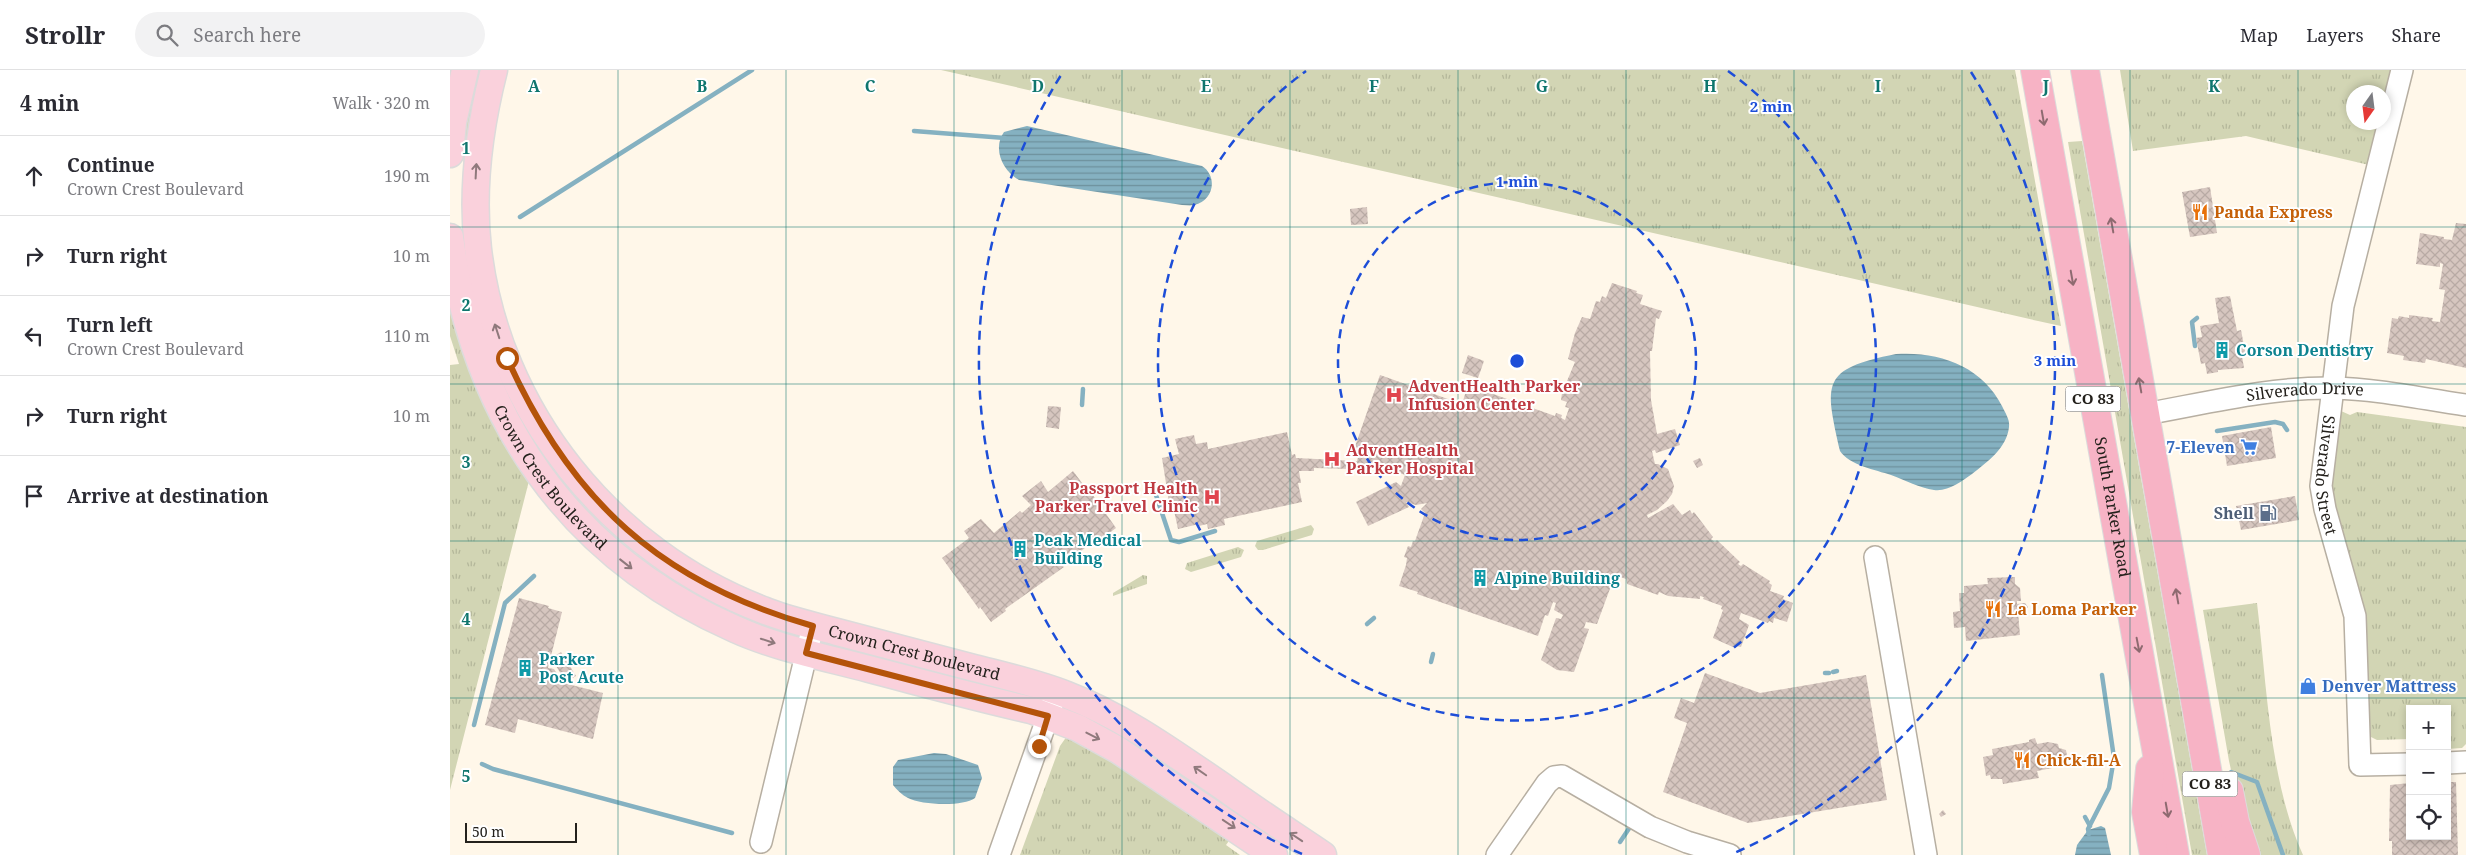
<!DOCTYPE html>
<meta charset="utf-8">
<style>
:root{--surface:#fff;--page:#f2f2f3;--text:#2b2b33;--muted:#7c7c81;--line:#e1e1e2}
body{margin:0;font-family:"Noto Serif",serif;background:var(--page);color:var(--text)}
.controls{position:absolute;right:15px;bottom:15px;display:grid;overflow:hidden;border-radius:0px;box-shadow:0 2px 8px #0003}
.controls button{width:45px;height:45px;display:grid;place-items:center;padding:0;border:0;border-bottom:1px solid var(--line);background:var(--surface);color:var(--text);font:25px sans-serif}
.compass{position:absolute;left:1896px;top:15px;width:45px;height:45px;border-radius:50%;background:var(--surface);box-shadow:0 2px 8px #0003;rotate:194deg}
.scale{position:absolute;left:15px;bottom:12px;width:112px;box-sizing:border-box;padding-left:5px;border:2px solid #24211c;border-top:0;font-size:14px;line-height:18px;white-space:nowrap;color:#24211c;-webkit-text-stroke:4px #fff;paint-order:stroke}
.stop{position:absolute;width:15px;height:15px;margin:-11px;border:4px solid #b45309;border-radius:50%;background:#fff}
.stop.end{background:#b45309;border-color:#fff;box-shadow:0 1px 5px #0008}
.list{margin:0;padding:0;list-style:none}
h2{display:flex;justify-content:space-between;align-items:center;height:65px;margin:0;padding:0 20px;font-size:21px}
h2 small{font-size:16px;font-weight:400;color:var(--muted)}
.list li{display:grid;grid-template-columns:32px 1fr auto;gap:15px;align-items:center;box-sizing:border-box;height:80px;padding:0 20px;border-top:1px solid var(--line)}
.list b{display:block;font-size:19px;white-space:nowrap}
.list p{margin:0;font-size:16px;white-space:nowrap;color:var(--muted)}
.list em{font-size:16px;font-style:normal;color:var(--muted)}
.icon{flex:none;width:28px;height:28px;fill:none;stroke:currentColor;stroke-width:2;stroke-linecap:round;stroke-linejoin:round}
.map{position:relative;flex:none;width:2016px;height:785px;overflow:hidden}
header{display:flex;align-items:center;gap:30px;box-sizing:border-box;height:70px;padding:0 25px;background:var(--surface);border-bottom:1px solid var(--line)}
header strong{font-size:24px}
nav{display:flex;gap:28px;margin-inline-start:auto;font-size:18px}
.search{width:350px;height:45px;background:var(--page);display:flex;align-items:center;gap:12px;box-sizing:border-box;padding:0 18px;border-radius:28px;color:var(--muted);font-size:19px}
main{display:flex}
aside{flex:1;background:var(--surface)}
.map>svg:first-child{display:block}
</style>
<header>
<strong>Strollr</strong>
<div class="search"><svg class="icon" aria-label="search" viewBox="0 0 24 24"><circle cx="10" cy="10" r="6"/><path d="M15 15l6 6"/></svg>Search here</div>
<nav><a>Map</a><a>Layers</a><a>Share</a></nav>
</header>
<main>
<aside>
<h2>4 min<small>Walk · 320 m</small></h2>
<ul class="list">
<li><svg class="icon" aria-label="ahead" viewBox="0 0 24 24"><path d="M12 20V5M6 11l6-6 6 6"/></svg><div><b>Continue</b><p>Crown Crest Boulevard</p></div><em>190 m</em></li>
<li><svg class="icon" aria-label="right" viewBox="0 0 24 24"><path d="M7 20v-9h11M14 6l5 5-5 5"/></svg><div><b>Turn right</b></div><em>10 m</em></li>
<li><svg class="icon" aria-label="left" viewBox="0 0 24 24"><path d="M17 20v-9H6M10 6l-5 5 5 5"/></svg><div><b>Turn left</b><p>Crown Crest Boulevard</p></div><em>110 m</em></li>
<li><svg class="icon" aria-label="right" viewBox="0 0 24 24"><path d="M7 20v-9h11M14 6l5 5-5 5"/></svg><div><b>Turn right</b></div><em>10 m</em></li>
<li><svg class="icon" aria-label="arrive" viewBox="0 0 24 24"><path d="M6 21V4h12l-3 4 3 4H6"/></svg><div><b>Arrive at destination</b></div></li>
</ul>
</aside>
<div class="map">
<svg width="2016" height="785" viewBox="0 0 2016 785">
<defs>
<pattern id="grass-tufts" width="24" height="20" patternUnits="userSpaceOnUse" patternTransform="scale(1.25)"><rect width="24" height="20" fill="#d2d5b4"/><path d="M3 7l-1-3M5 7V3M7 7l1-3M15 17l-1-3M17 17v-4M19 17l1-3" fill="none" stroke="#b4b79a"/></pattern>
<pattern id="water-rules" width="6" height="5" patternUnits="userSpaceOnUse" patternTransform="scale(1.25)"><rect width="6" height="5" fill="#85b1c1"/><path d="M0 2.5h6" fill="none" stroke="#6d909c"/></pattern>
<pattern id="building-cross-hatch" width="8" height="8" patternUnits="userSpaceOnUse" patternTransform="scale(1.25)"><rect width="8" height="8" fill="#d6c6bf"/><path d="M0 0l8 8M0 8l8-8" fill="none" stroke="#b8aaa4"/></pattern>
</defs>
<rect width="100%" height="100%" fill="#fff7e9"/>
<g fill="url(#grass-tufts)">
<polygon points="491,0 1565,0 1611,256 1588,251"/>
<polygon points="1670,0 1944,0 1934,40 1934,22 1904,22 1904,52 1930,53 1919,95 1796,66 1683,81"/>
<polygon points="22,9 31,11 14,113 13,63"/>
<polygon points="1632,71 1757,785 1742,785 1618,72"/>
<polygon points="0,227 80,407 0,720 0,295 9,294 0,266"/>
<polygon points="1891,341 1900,345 1907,342 2016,357 2016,674 2012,678 1997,679 1997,639 1960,639 1960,669 1927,670 1919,666 1881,422 1889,348"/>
<polygon points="861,455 864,459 862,465 813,480 808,480 805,476 807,471"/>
<polygon points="788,477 794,480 791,487 741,502 735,499 737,493"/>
<polygon points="693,505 697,506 697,514 663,526 663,523"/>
<path d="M1807,533C1817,615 1819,710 1853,785H1806L1787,726L1779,691L1753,540Z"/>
<polygon points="617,666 642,676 781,768 776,775 790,785 570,785 610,676"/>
<polygon points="711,693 756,715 796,743 790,751 709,695"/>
</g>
<g fill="url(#water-rules)">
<path d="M577,56L752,96C768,106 764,131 744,135C740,136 736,135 732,135L569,110C553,101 542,79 554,62Z"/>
<path d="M1446,284C1489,281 1532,296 1552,336C1555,343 1560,349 1559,357C1557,378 1537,392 1522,404C1512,411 1498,422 1484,420C1470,418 1455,410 1441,405C1426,400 1399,395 1390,381C1375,313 1370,299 1446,284Z"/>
<path d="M484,683L496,684L528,695L532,708L525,728C513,737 471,735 458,728C452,725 447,720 443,715V697L448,690Z"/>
<polygon points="1651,756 1655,758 1661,785 1625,785 1627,775 1638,760"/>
</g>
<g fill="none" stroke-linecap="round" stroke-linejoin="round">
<g stroke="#85b1c1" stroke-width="4.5">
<polyline points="464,61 555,68"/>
<polyline points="70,147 302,0"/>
<polyline points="1745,276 1742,252 1747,248"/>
<polyline points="632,335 633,319"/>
<polyline points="1767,361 1825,352 1833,354 1837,360"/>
<polyline points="703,416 721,470 729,472 765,461"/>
<polyline points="917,554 924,548"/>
<polyline points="981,592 983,584"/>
<polyline points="1383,602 1387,601"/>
<polyline points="1375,603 1379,603"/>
<polyline points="24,655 55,533 84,506"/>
<polyline points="32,694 43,699 282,763"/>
<polyline points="1781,702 1807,712 1833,785"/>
<polyline points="1635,747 1640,756"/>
<polyline points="1639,764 1638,759 1659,718 1664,688 1652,605"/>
<polyline points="1170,772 1180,757"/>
</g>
</g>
<g fill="url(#building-cross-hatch)">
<polygon points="1760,117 1767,163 1740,167 1732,122"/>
<polygon points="917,137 918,154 901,155 900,139"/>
<polygon points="2006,153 2016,154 2016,298 1976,289 1975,293 1953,290 1954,286 1937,283 1942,248 1948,249 1949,246 1959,248 1959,245 1983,248 1982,251 1990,252 1995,220 1989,219 1993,194 1990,193 1990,197 1966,194 1970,163 1994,167 1994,169 2002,170"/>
<polygon points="1162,213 1187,221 1186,223 1193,225 1190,234 1212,241 1209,249 1206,248 1202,281 1200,281 1201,330 1207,364 1225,359 1230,375 1206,383 1205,380 1202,381 1205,394 1208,394 1218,399 1224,416 1222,424 1217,431 1207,440 1197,445 1198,448 1223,434 1232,445 1240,440 1242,444 1244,442 1263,467 1261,469 1265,472 1267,470 1290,492 1288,494 1291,496 1293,494 1320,511 1319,513 1322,515 1320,521 1334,526 1333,529 1343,533 1337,552 1324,548 1323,553 1319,551 1318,553 1291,543 1289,549 1299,555 1291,577 1286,576 1285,578 1263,568 1273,540 1271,539 1272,536 1253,529 1254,527 1250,526 1250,529 1218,526 1209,522 1208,525 1177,514 1176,509 1165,505 1147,554 1136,552 1134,558 1139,559 1124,602 1107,600 1091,590 1106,548 1111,549 1113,545 1104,540 1106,533 1103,532 1098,546 1095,545 1088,566 967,524 968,522 949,516 956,495 957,488 954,487 958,476 961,477 963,471 965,471 975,443 971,439 977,433 966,435 956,432 959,437 918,456 906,432 946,412 951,416 955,405 921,392 917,405 902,399 864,398 864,401 849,401 851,413 848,413 852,432 774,449 775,455 758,459 757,454 749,456 749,454 728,459 723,436 720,436 718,426 712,388 729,384 725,369 744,365 746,374 757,372 758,379 837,362 842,385 845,384 846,388 907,391 908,387 902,385 930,305 1012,334 1018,315 1105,346 1106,343 1112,345 1111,348 1115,350 1119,338 1115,337 1117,332 1111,330 1112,323 1125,292 1118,289 1125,263 1132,247 1140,249 1146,231 1150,232 1152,226 1156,228"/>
<polygon points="1780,226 1787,261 1791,260 1796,286 1792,286 1794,298 1768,300 1768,302 1757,304 1755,293 1751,294 1746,268 1752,267 1750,256 1769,253 1765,228"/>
<polygon points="1018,285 1034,291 1028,308 1012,303"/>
<polygon points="598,336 611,337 609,359 596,357"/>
<polygon points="1821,357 1826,388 1777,396 1772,366"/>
<polygon points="1250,388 1253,395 1247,398 1243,391"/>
<polygon points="623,401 641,425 642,424 666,458 651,469 649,467 612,496 614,497 555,539 556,541 541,552 530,537 529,539 492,488 519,468 514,461 531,449 544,463 570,441 572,443 581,435 572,426 591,411 598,422"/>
<polygon points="1845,426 1849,450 1791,460 1786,436"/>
<polygon points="1565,507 1565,514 1570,518 1571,531 1567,531 1567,534 1575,533 1578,537 1575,541 1568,542 1570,565 1516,571 1515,557 1504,558 1503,542 1510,541 1509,523 1514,523 1514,516 1538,514 1537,508"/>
<polygon points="69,528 99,536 98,538 112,542 98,598 104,599 108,605 106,611 153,623 143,669 68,649 65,663 35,655"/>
<polygon points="111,582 126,606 116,612 101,588"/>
<polygon points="1255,603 1310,623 1416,605 1437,730 1298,753 1213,722 1237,653 1224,648 1227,639 1231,628 1244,633"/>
<polygon points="1585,668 1587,674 1598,672 1608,674 1609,678 1616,680 1617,686 1611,689 1611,693 1602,698 1587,701 1589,708 1553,714 1552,709 1541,709 1540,705 1536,706 1533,687 1543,685 1542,679 1579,672 1579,670"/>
<polygon points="1997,712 2006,712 2008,785 1942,785 1942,771 1939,771 1940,715 1960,713 1960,766 1997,766"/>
<polygon points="1493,740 1496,744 1491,747 1489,744"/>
</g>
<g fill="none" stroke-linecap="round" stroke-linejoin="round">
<g stroke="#b7afa2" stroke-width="24">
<g id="minor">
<path id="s1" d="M1952,0L1893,236L1871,416L1875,439L1905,546L1910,695L1960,694"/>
<path id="s2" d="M1695,344C1757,333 1821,317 1884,318C1928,319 1973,329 2016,335"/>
<polyline points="1425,487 1476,785"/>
<polyline points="1997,693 2016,692"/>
<polyline points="311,772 363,556"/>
<polyline points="549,785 603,632"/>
<polyline points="1047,785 1097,713 1104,707 1112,706 1200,757 1237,772 1280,785"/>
</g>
</g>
<g stroke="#dcdbdb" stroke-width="29">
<g id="major">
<path id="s3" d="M44,0C29,59 21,118 28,179C47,342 161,482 313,540C337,550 362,555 387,562C433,574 478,586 524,598C555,606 587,613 617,625C674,647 722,682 772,716C805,740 839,762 873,785"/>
<polyline points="0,84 3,52 15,0"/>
<path id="s4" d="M0,167C24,347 117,485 285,559C327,578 374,587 419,599C473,613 527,628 581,640L628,658L668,680L824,785"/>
</g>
</g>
<g stroke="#dcdbdb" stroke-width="30">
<g id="highway">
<path id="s5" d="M1585,0L1725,785"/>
<polyline points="1635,0 1772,785"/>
<polyline points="1700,699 1696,742 1704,785"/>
<polyline points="1779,721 1785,752 1796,785"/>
</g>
</g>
<use href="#minor" stroke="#fff" stroke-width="21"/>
<use href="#major" stroke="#fad1dc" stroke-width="26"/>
<use href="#highway" stroke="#f7b3c5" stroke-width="28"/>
</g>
<defs><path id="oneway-shaft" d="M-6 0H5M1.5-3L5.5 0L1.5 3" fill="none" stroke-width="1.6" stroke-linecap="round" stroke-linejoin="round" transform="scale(1.25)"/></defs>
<g stroke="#8e6a70">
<use href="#oneway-shaft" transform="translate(1593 48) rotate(80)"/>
<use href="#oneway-shaft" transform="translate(1662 155) rotate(-100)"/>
<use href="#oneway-shaft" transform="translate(1622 208) rotate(80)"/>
<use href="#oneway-shaft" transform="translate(1690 315) rotate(-100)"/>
<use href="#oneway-shaft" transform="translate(1727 526) rotate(-100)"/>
<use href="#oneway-shaft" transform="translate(1688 575) rotate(79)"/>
<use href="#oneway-shaft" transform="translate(1717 740) rotate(80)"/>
</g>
<g stroke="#8f797c">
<use href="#oneway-shaft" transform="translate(26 101) rotate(-87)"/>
<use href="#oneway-shaft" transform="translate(47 261) rotate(-108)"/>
<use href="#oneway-shaft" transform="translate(176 494) rotate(38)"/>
<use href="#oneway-shaft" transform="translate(318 571) rotate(18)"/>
<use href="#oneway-shaft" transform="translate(643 666) rotate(27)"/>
<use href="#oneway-shaft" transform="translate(750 701) rotate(-145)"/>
<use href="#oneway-shaft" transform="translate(779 754) rotate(34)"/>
<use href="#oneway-shaft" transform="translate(846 767) rotate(-146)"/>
</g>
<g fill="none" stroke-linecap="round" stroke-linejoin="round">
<path stroke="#b45309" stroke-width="6" d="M57,288C121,431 211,513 363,556L356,583L598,646L589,676"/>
</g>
<path fill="none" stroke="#0f766e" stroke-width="1" stroke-opacity="0.55" d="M168,0V785M336,0V785M504,0V785M672,0V785M840,0V785M1008,0V785M1176,0V785M1344,0V785M1512,0V785M1680,0V785M1848,0V785M0,157H2016M0,314H2016M0,471H2016M0,628H2016"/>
<g fill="none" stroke="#1d4ed8" stroke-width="2.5" stroke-dasharray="9 6">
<circle cx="1067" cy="291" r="179"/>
<path d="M1278 1A359 359 0 1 1 856 1"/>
<path d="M852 784A538 538 0 0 1 613 2M1521 2A538 538 0 0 1 1282 784"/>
</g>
<defs>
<g id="restaurant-bare" transform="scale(1.35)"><path d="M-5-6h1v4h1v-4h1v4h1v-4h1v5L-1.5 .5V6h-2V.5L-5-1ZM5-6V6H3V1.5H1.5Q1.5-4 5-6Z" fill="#e8710a" stroke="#fff" stroke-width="2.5" paint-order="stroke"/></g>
<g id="building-bare" transform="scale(1.35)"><path d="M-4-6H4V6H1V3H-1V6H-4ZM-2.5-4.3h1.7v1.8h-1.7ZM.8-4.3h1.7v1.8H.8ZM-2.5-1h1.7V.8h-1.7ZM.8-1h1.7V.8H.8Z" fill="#0f9aa8" stroke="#fff" stroke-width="2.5" paint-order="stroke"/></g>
<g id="hospital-bare" transform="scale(1.35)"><path d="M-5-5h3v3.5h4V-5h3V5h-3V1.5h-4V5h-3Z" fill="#e0444e" stroke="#fff" stroke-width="2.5" paint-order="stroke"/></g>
<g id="supermarket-bare" transform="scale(1.35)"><path d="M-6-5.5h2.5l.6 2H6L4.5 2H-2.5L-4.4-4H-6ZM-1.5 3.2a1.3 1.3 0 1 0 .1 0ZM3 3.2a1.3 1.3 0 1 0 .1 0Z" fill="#3f7fe0" stroke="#fff" stroke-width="2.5" paint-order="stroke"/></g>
<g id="fuel-bare" transform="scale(1.35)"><path d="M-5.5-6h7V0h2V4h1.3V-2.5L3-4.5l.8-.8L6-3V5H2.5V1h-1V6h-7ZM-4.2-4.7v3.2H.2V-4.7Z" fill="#5c6f8a" stroke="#fff" stroke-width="2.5" paint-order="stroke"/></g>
<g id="shop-bare" transform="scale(1.35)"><path d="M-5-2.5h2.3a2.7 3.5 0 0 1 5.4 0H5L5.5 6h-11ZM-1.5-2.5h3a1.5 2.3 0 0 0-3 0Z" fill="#3f7fe0" stroke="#fff" stroke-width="2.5" paint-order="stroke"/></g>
</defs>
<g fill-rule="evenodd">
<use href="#restaurant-bare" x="1750" y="142"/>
<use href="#building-bare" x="1772" y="280"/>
<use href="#hospital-bare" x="944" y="325"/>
<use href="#supermarket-bare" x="1799" y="377"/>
<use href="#hospital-bare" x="882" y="389"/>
<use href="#hospital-bare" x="762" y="427"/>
<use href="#fuel-bare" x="1818" y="443"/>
<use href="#building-bare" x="570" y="479"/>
<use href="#building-bare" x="1030" y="508"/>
<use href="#restaurant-bare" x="1543" y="539"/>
<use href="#building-bare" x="75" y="598"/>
<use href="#shop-bare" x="1858" y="616"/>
<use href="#restaurant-bare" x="1572" y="690"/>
</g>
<g text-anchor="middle" stroke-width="4" stroke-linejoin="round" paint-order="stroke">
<g fill="#fff" stroke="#666460" stroke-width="1">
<rect x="1615.5" y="316.5" width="55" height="25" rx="4"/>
<rect x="1732.5" y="701.5" width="55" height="25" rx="4"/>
</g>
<g font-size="15" font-weight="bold" fill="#24211c">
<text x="1643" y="334">CO 83</text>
<text x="1760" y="719">CO 83</text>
</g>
<g font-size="16" font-weight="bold" fill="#c56008" stroke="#fff" text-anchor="start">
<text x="1764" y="148">Panda Express</text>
<text x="1557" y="545">La Loma Parker</text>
<text x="1586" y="696">Chick-fil-A</text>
</g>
<g font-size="16" font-weight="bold" fill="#0d838f" stroke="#fff" text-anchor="start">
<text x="1786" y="286">Corson Dentistry</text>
<text x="584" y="476">Peak Medical<tspan x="584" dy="18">Building</tspan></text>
<text x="1044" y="514">Alpine Building</text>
<text x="89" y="595">Parker<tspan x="89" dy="18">Post Acute</tspan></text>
</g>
<g font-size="16" font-weight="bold" fill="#be3a42" stroke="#fff" text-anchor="start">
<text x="958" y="322">AdventHealth Parker<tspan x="958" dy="18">Infusion Center</tspan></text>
<text x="896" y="386">AdventHealth<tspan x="896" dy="18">Parker Hospital</tspan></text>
<text x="748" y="424" text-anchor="end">Passport Health<tspan x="748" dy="18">Parker Travel Clinic</tspan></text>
</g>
<g font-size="16" fill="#24211c" stroke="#fff">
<text dy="6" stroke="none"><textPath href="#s2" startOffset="162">Silverado Drive</textPath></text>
<text dy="6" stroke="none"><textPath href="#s4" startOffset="265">Crown Crest Boulevard</textPath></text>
<text dy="6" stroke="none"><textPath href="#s1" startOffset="414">Silverado Street</textPath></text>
<text dy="6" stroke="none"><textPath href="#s5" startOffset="444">South Parker Road</textPath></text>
<text dy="6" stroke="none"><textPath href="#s3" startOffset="821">Crown Crest Boulevard</textPath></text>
</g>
<g font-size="16" font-weight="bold" fill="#366cbe" stroke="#fff" text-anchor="end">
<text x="1785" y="383">7-Eleven</text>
<text x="1872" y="622" text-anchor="start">Denver Mattress</text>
</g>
<g font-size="16" font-weight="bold" fill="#4e5e75" stroke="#fff" text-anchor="end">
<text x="1804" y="449">Shell</text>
</g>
</g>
<g font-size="16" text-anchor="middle" font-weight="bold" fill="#0f766e" stroke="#fff" stroke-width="4" stroke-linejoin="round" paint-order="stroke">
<text x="84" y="22">A</text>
<text x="252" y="22">B</text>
<text x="420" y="22">C</text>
<text x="588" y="22">D</text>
<text x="756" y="22">E</text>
<text x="924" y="22">F</text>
<text x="1092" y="22">G</text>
<text x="1260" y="22">H</text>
<text x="1428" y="22">I</text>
<text x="1596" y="22">J</text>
<text x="1764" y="22">K</text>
<text x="16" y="84">1</text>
<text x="16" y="241">2</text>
<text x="16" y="398">3</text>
<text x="16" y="555">4</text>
<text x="16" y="712">5</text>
</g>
<circle cx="1067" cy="291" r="8" fill="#1d4ed8" stroke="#fff" stroke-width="2.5"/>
<g font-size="15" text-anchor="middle" font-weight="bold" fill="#1d4ed8" stroke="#fff" stroke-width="4" stroke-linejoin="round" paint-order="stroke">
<text x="1321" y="42">2 min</text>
<text x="1067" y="117">1 min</text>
<text x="1605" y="296">3 min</text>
</g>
</svg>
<div class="controls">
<button>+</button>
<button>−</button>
<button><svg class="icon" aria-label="locate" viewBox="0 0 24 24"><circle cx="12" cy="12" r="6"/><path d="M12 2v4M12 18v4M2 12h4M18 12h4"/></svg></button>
</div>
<svg class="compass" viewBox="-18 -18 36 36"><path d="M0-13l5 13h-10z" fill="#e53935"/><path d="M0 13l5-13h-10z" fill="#7c7c81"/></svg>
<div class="scale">50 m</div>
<div class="stop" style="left:57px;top:288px"></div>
<div class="stop end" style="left:589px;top:676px"></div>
</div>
</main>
